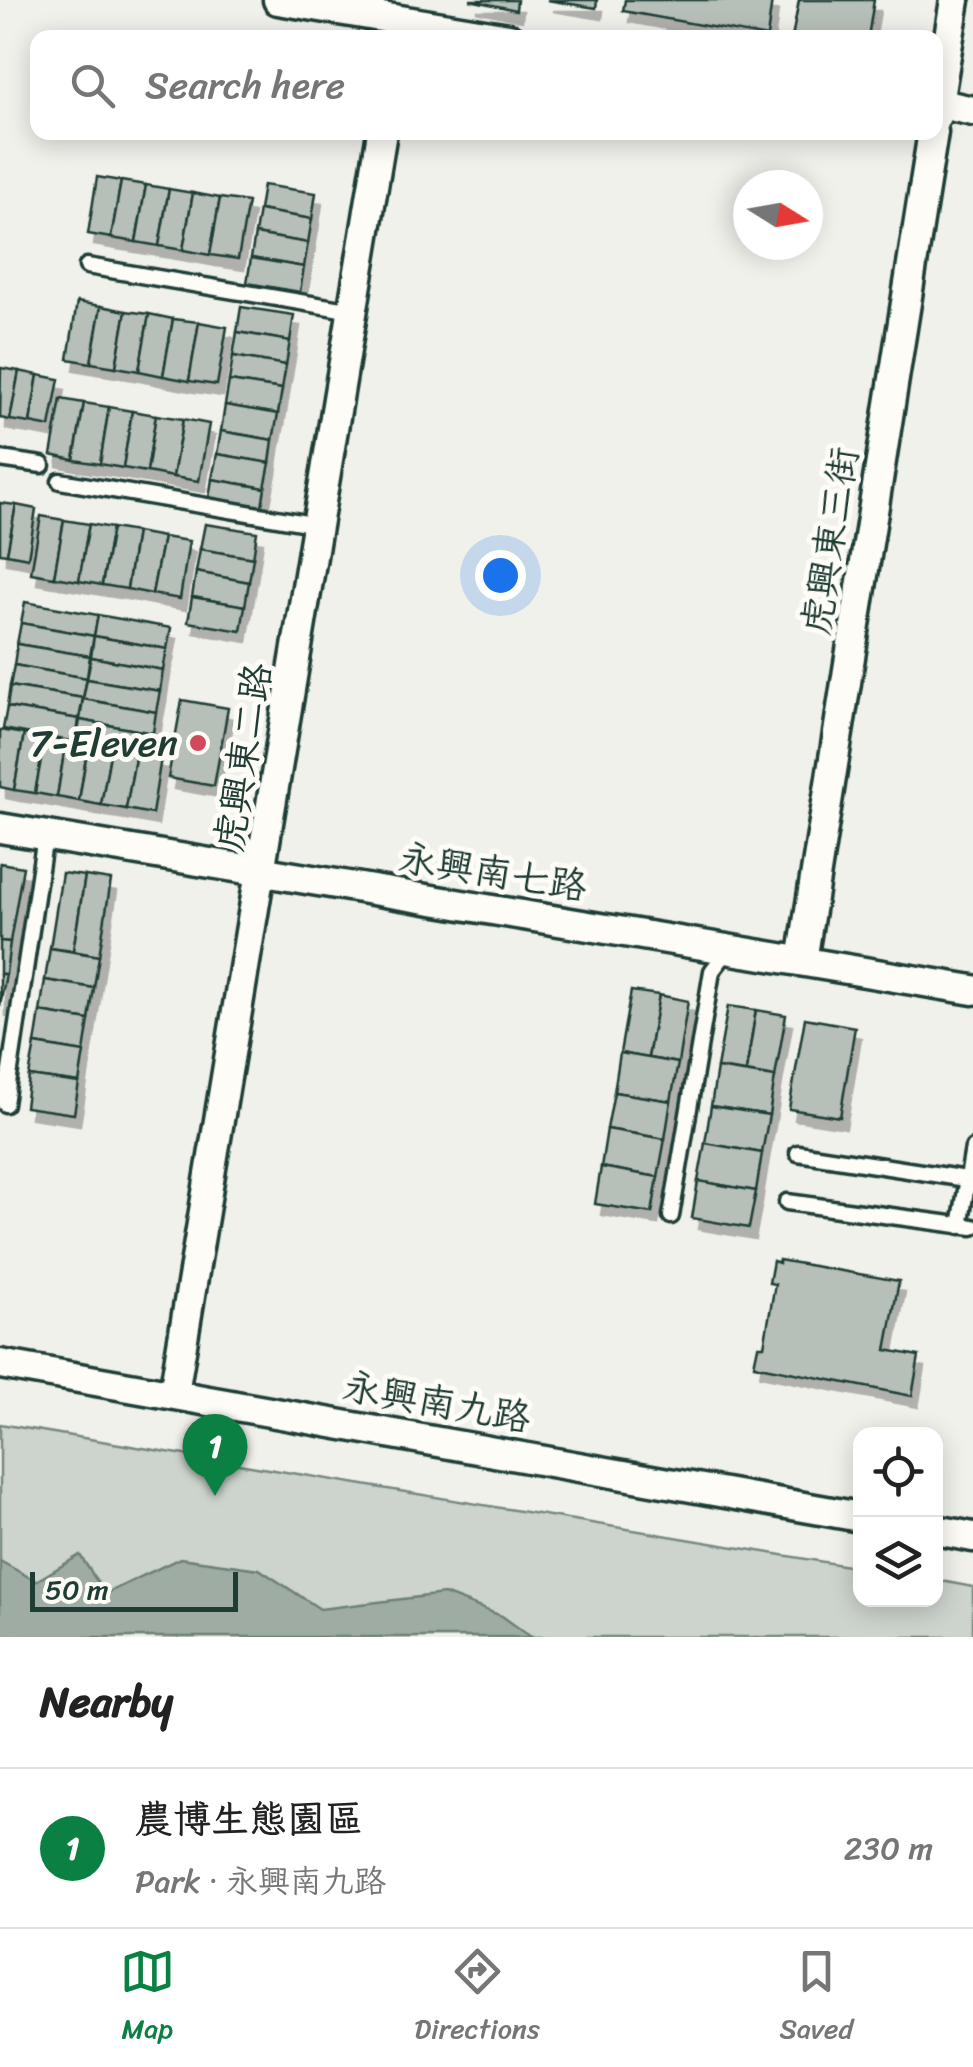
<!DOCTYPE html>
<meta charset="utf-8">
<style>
:root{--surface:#fff;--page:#f6f6f6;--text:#222;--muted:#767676;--line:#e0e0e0;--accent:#0b8043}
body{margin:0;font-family:Sriracha,"LXGW WenKai TC",sans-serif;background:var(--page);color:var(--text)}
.controls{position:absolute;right:30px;bottom:30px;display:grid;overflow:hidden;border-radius:20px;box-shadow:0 5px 25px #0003}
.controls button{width:90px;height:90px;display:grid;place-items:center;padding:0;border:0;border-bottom:2px solid var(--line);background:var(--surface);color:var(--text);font:50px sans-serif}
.compass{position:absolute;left:733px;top:170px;width:90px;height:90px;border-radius:50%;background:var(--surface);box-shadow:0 5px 25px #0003;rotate:101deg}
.scale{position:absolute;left:30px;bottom:25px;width:208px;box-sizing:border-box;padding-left:10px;border:5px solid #1f3d34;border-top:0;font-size:28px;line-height:35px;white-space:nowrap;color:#1f3d34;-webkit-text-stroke:8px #fdfcf7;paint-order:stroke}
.you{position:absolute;left:500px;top:575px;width:35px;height:35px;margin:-25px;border:8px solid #fff;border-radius:50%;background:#1a73e8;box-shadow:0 0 0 15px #1a73e833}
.badge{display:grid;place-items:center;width:65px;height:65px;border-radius:50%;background:var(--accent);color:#fff;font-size:32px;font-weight:700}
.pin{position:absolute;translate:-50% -82px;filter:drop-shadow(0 2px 5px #0008)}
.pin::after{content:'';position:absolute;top:52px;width:35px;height:30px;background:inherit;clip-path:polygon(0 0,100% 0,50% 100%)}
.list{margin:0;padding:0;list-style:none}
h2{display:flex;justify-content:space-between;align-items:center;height:130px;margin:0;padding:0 40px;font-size:42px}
h2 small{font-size:32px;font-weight:400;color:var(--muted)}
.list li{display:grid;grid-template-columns:65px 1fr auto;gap:30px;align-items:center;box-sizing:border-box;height:160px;padding:0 40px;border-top:2px solid var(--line)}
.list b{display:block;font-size:38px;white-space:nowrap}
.list p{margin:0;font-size:32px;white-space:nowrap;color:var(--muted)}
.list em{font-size:32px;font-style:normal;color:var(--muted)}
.icon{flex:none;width:55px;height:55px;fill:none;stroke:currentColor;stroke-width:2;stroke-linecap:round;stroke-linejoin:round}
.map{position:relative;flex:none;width:973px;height:1637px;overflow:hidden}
.search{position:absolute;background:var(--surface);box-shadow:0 5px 25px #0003;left:30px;right:30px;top:30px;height:110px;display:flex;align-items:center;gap:25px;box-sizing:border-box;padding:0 35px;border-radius:20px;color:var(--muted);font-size:38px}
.sheet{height:290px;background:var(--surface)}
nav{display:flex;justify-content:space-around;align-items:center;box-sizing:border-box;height:140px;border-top:2px solid var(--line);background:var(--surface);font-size:28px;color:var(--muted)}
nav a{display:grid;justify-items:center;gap:5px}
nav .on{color:var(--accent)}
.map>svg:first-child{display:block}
</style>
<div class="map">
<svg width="973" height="1637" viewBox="0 0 973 1637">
<defs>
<filter id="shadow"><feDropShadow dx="6" dy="11" stdDeviation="0" flood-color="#0004"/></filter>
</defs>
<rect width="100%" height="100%" fill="#f0f1eb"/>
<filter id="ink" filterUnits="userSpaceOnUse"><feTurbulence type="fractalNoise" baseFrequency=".01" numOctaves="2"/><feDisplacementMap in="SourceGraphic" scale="20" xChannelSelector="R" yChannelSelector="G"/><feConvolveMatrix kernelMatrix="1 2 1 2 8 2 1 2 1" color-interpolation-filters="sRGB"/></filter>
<g filter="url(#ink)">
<polygon fill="#cdd3cd" stroke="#768880" stroke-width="2.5" points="0,1424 860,1568 860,1600 936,1600 936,1580 973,1587 973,1637 0,1637"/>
<polygon fill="#9faca4" stroke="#6c8077" stroke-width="2.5" points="80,1555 105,1594 180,1558 259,1569 320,1609 444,1594 502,1616 531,1637 0,1637 0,1561 36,1581"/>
<g fill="#b6bfb8" stroke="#1f3d34" stroke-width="2.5" filter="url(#shadow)">
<polygon points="470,0 517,0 516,10"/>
<polygon points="547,0 597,0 596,8"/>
<polygon points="625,0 772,0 767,37 623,11"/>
<polygon points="799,0 874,0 868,38 792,38"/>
<polygon points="97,177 121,181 111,238 88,234"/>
<polygon points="121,181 146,185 136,242 111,238"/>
<polygon points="146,185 169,189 159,246 136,242"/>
<polygon points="263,185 316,193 312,219 259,210"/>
<polygon points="169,189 193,193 183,250 159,246"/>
<polygon points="193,193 220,198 210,255 183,250"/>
<polygon points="220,198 248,202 238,259 210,255"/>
<polygon points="259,210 312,219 308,243 255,234"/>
<polygon points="255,234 308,243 304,267 251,258"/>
<polygon points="251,258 304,267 300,292 247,283"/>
<polygon points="77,302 101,306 91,363 68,359"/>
<polygon points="101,306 126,311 116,367 91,363"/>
<polygon points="241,307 294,315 290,341 237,332"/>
<polygon points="126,311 149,314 139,371 116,367"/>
<polygon points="149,314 173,319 163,376 139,371"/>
<polygon points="173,319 199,322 189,381 163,376"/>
<polygon points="199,322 227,327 217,385 189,381"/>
<polygon points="237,332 290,341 286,365 233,356"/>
<polygon points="233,356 286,365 282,389 229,381"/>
<polygon points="1,368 19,371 10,420 0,418"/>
<polygon points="19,371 38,375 30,423 10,420"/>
<polygon points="38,375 59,379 50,427 30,423"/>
<polygon points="229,381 282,389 278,414 225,405"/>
<polygon points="61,399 84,403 74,460 51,455"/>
<polygon points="84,403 109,407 100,464 74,460"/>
<polygon points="225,405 278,414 273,440 221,431"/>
<polygon points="109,407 132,411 123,468 100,464"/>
<polygon points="132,411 156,415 147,472 123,468"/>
<polygon points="156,415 183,419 173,477 147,472"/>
<polygon points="183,419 209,424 199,481 173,477"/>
<polygon points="221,431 273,440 270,463 217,454"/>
<polygon points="217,454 270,463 265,488 212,479"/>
<polygon points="212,479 265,488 261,512 208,504"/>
<polygon points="0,503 16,505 7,554 0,553"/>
<polygon points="16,505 36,509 28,558 7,554"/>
<polygon points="41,516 64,520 54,577 31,573"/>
<polygon points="64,520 89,524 79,581 54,577"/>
<polygon points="89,524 112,528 102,585 79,581"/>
<polygon points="205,524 257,532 253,558 200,549"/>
<polygon points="112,528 136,532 127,589 102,585"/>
<polygon points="136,532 163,537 152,594 127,589"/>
<polygon points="163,537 189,541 180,599 152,594"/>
<polygon points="200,549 253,558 249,582 196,572"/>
<polygon points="196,572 249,582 245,606 192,597"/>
<polygon points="192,597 245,606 241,631 188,622"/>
<polygon points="25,602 98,615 94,636 21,623"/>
<polygon points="98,615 171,628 167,649 94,636"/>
<polygon points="21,623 94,636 90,656 17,644"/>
<polygon points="94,636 167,649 163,670 91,657"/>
<polygon points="17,644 90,656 87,678 14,665"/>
<polygon points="91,657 163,670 160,691 87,679"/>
<polygon points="14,665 87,678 83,698 10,686"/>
<polygon points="87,679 160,691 156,712 83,699"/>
<polygon points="10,686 83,698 79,719 7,707"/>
<polygon points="83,699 156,712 153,733 80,720"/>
<polygon points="182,700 228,708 214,786 168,778"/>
<polygon points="7,707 79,719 76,742 3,729"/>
<polygon points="80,720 153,733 149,755 76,742"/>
<polygon points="0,730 24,734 14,790 0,787"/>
<polygon points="24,734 45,738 35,793 14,790"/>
<polygon points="45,738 66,741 57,797 35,793"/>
<polygon points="66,741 88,745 79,801 57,797"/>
<polygon points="88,745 111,749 101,805 79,801"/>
<polygon points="111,749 136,753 126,809 101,805"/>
<polygon points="136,753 161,758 152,814 126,809"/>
<polygon points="0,863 23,867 10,942 0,941"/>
<polygon points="62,873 85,876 73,951 50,948"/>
<polygon points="85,876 111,880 99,956 73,951"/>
<polygon points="0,941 10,942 6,974 0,974"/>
<polygon points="50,948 99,956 94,988 45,980"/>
<polygon points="0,974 6,974 0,1006"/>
<polygon points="45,980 94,988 89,1020 40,1012"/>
<polygon points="631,991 659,995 648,1058 620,1053"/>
<polygon points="659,995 688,1001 678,1063 648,1058"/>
<polygon points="728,1006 756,1010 746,1072 717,1068"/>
<polygon points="756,1010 786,1015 775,1077 746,1072"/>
<polygon points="40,1012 89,1020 84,1052 35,1044"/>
<polygon points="805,1018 855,1027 840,1117 789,1109"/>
<polygon points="35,1044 84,1052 79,1083 29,1076"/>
<polygon points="620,1053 678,1063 671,1101 614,1092"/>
<polygon points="717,1068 775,1077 769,1115 711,1106"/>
<polygon points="29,1076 79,1083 74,1114 25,1107"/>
<polygon points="614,1092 671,1101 665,1139 607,1129"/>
<polygon points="711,1106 769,1115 762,1153 705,1143"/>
<polygon points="607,1129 665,1139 658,1177 601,1167"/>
<polygon points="705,1143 762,1153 756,1191 698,1181"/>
<polygon points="601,1167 658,1177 652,1213 595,1204"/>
<polygon points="698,1181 756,1191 749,1228 692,1218"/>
<polygon points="779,1260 899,1281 886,1350 919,1356 912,1396 754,1365 758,1346 764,1346 775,1284 769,1283 773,1261 779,1263"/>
</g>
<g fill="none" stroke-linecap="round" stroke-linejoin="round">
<g stroke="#1f3d34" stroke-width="21">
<g id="service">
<polyline points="87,266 353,311"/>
<polyline points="0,459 42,465"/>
<polyline points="60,481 318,525"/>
<polyline points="5,1104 45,836"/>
<polyline points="798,1153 973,1180"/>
<polyline points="787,1202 973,1227"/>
<polyline points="671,1216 712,971 728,950"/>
<polyline points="960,1226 973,1148"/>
</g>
</g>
<g stroke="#1f3d34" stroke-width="35">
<g id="minor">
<polyline points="278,0 509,38"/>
<polyline points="936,103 973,111"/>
<polyline points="936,116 955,0"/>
<polyline points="0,828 973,990"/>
<polyline points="802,961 933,132"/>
<polyline points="0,1364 860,1517"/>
<polyline points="174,1393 382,132"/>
<polyline points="936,1530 973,1537"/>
</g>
</g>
<use href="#service" stroke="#fdfcf7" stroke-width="14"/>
<use href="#minor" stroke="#fdfcf7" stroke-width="28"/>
</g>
</g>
<circle fill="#d1495b" stroke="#fdfcf7" stroke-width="4" cx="198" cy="743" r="10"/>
<g text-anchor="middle" stroke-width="10" stroke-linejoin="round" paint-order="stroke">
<g font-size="38" fill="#1f3d34" stroke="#fdfcf7">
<text transform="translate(830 541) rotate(-81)" y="13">虎興東三街</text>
<text transform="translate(243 757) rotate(-81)" y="13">虎興東二路</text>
<text transform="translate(493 872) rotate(9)" y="13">永興南七路</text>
<text transform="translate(437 1402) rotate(10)" y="13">永興南九路</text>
</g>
<g font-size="38" fill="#1f3d34" stroke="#fdfcf7" text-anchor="end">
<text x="178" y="756">7-Eleven</text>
</g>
</g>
</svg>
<div class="controls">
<button><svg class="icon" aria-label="locate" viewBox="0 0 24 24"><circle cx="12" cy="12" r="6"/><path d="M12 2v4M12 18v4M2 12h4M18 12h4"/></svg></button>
<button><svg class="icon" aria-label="layers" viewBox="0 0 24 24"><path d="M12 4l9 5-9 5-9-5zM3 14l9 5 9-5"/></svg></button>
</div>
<svg class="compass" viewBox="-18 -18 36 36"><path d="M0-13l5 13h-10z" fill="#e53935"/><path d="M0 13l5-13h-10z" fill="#767676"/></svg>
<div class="scale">50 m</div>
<div class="you"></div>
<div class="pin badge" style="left:215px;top:1496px">1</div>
<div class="search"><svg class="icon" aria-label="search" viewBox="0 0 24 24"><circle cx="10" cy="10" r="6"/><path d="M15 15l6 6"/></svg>Search here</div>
</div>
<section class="sheet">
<h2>Nearby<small></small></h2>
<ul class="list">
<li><span class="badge">1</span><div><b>農博生態園區</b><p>Park · 永興南九路</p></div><em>230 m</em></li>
</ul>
</section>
<nav>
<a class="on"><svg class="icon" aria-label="map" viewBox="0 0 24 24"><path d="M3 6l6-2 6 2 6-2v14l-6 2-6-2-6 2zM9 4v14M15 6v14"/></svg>Map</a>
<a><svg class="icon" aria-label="directions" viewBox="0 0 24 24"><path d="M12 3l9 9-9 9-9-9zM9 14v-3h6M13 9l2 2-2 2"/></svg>Directions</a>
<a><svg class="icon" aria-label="saved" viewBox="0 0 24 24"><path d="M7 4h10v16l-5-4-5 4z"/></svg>Saved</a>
</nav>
